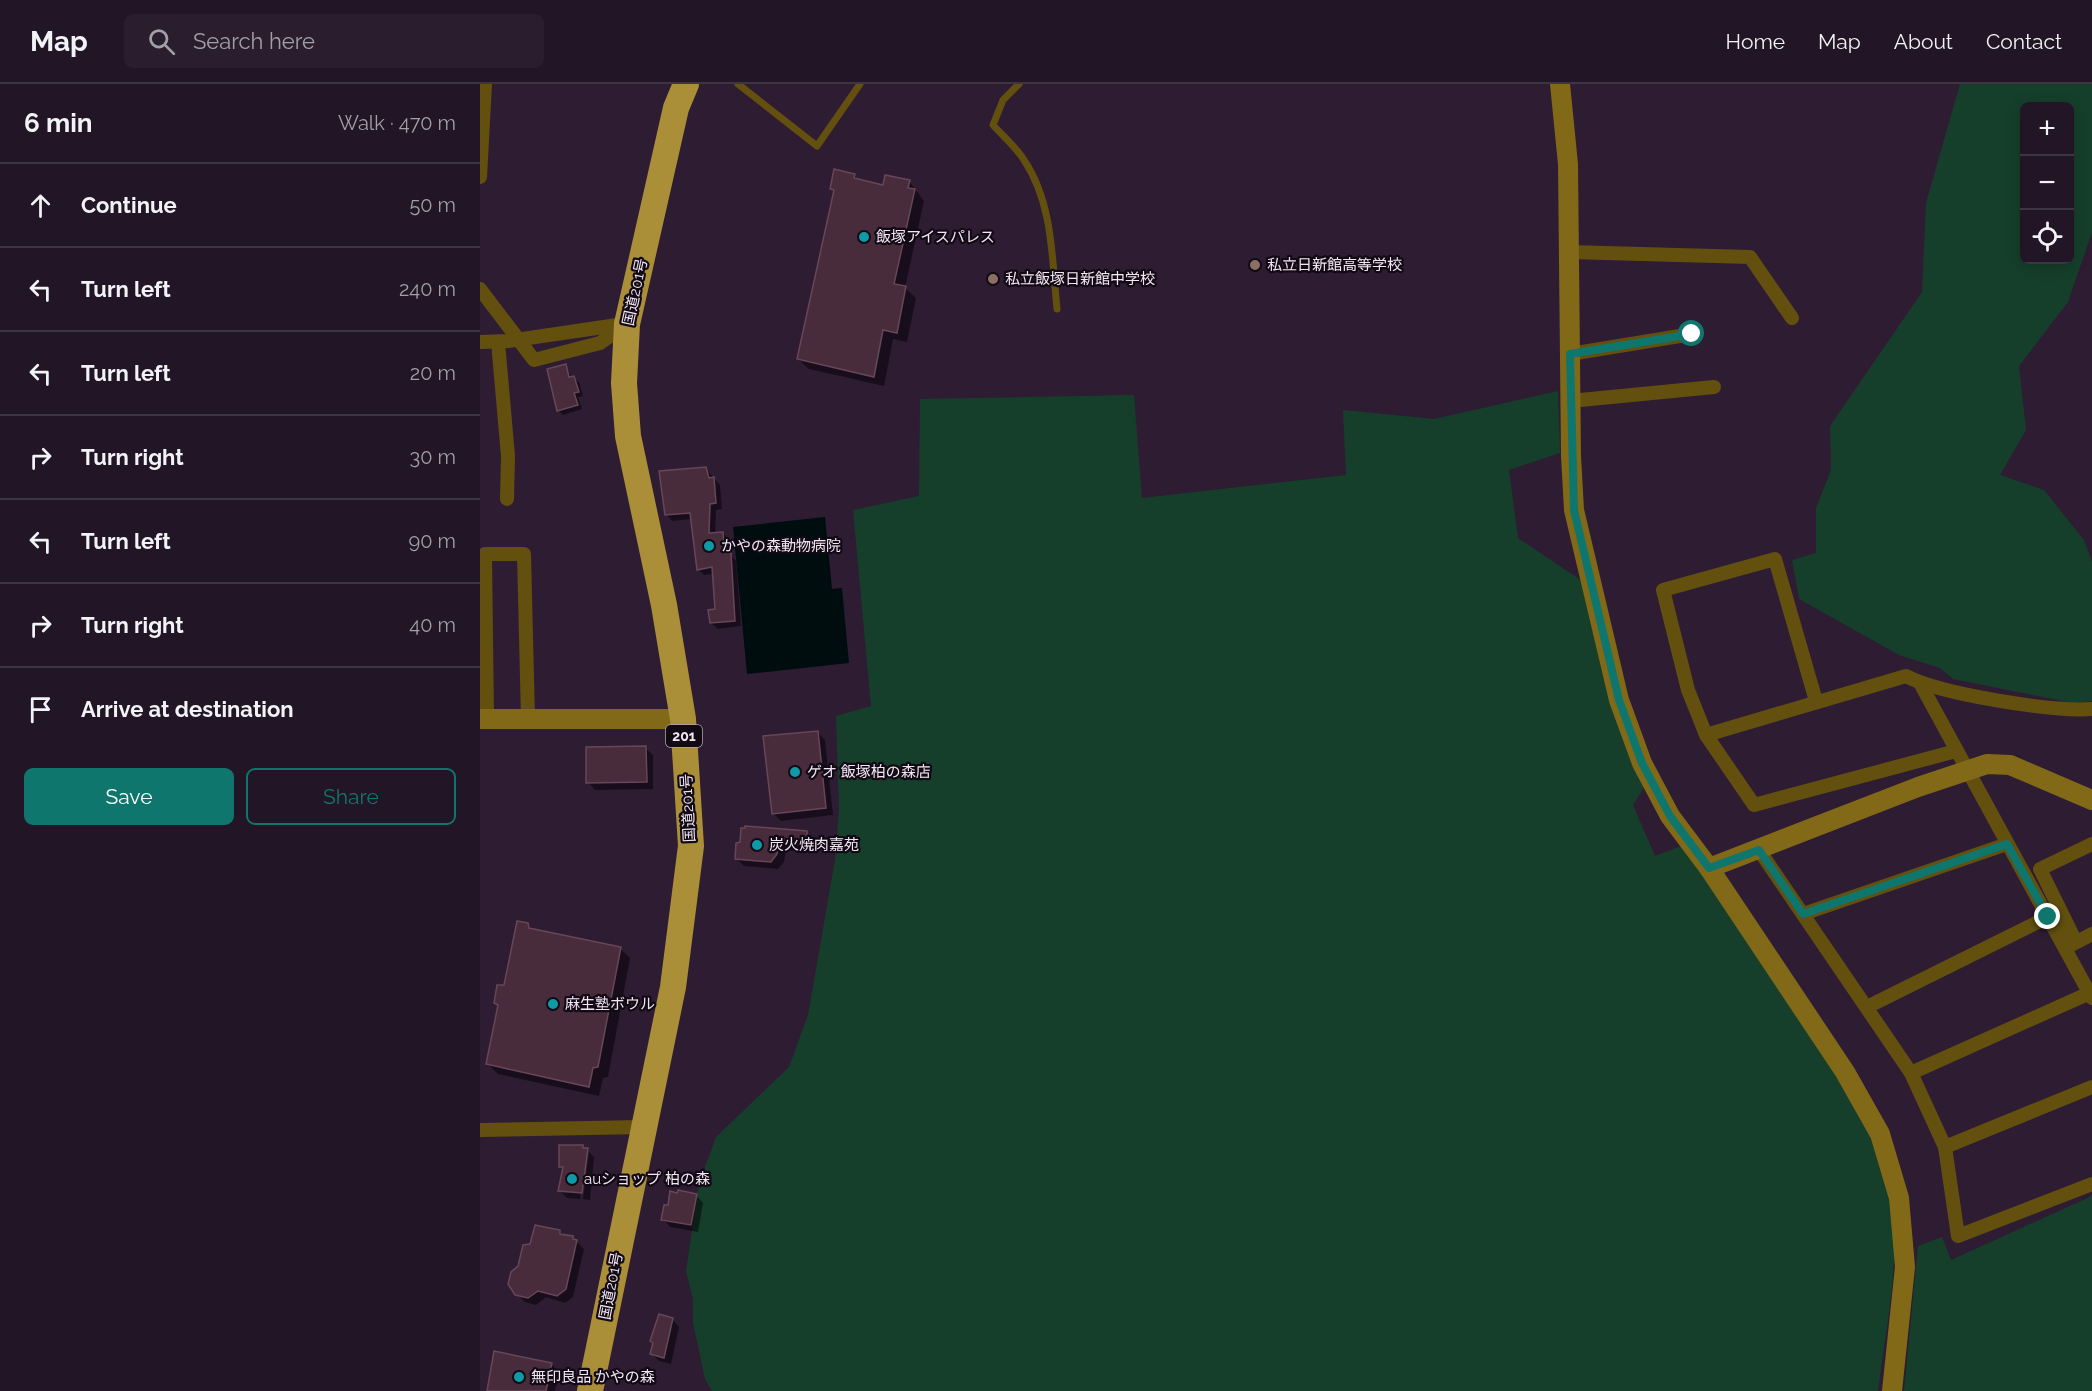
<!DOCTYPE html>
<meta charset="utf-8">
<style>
:root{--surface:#221526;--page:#2a1e2e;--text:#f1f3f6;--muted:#a29fa7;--line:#3f3443;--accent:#0f766e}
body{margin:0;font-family:Raleway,"Noto Sans JP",sans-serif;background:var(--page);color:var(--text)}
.controls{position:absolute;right:18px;top:18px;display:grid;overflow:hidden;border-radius:9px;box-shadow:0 3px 15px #0003}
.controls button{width:54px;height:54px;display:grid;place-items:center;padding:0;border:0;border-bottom:2px solid var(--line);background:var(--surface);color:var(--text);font:30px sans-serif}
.stop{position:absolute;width:18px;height:18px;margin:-14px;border:4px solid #0f766e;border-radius:50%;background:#fff}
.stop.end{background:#0f766e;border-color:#fff;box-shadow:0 2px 6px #0008}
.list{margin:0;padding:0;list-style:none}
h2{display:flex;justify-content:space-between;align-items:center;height:78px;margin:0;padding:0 24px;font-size:26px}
h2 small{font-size:20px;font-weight:400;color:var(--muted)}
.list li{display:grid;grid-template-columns:39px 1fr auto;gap:18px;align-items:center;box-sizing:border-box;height:84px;padding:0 24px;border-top:2px solid var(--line)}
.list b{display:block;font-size:22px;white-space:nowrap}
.list em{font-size:20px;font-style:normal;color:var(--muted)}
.actions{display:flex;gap:12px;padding:18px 24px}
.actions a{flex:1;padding:14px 0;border:2px solid var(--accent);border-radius:9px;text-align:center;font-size:21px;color:var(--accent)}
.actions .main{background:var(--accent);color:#fff}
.icon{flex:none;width:33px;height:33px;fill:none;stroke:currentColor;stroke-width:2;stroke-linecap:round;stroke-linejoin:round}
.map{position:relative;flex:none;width:1612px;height:1307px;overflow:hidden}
header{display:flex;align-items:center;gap:36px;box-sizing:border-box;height:84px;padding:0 30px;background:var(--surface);border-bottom:2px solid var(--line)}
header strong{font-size:28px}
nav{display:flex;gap:33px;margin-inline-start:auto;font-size:21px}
.search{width:420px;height:54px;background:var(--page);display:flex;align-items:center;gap:15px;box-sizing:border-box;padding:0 21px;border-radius:9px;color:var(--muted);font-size:22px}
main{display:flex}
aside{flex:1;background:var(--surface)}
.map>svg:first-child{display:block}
</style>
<header>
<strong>Map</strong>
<div class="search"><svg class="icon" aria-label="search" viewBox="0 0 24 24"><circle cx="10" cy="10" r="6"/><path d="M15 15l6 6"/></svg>Search here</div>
<nav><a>Home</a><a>Map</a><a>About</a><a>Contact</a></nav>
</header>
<main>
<aside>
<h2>6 min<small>Walk · 470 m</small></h2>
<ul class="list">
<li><svg class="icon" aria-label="ahead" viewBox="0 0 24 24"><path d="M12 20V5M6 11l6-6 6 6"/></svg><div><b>Continue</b></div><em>50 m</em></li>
<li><svg class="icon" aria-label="left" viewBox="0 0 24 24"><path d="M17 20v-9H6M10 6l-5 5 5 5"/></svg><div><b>Turn left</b></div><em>240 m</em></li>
<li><svg class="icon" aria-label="left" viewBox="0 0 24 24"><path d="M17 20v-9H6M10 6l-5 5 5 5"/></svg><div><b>Turn left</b></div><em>20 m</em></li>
<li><svg class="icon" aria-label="right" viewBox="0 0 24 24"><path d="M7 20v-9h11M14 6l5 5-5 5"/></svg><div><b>Turn right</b></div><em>30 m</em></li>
<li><svg class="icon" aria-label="left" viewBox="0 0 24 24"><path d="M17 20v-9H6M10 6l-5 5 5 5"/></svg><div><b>Turn left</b></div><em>90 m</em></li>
<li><svg class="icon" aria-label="right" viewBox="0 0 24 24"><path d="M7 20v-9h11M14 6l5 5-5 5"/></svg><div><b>Turn right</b></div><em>40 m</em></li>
<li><svg class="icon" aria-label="arrive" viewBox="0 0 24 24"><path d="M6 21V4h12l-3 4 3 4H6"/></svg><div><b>Arrive at destination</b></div></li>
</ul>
<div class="actions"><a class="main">Save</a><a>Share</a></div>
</aside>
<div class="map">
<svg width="1612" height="1307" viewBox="0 0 1612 1307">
<rect width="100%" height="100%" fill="#2e1c33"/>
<g fill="#153f2b" fill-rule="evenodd">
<path d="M1480,0H1612V148L1588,218L1539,282L1546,346L1520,391L1564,406L1604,456L1612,478V617L1593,619L1473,595L1460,584L1419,571L1319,515L1312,476L1336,469V424L1351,386L1350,342L1442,208L1446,119ZM1544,22H1590V176H1544Z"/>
<path d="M1078,307L1080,369L1029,386L1038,454L1102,497L1165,702L1153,721L1175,772L1204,761L1372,1016C1388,1045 1404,1077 1410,1110C1422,1174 1406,1243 1398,1307H232L225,1295L213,1239V1215L206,1187L219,1100L236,1053L309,983L328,931L355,776L359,725L356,632L391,622L373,426L439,412L440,315L654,311L662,414L866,391L863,326L954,335Z"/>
<polygon points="1612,1112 1612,1307 1424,1307 1438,1162 1462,1153 1471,1176"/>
</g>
<polygon fill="#000d0f" points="345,433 352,505 362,504 369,579 267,590 253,443"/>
<g fill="#0007">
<polygon points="374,91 379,97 404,102 429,97 444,117 425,204 436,214 427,258 413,255 404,302 329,285 318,275 355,108 352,104"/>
<polygon points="86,282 92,294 99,298 103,312 98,313 102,325 83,331 78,326"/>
<polygon points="226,385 240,401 242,425 236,426 235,450 243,449 249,456 250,470 256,477 261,542 238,545 231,539 236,527 234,490 224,491 218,485 212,435 192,437 186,430"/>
<polygon points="338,649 345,656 353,731 301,737 293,729"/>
<polygon points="165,664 173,671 173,705 115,706 108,698"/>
<polygon points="326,749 334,757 334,769 306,766 304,778 298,785 264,782 257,775 261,760"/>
<polygon points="48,841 54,847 140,864 150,874 128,993 123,994 119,1012 18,990 8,980 19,922 15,919 25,903"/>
<polygon points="103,1063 107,1066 114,1073 110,1116 103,1115 109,1068 106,1068 100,1115 87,1114 79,1106 84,1086 80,1082"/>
<polygon points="216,1111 223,1119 218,1148 190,1143 183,1135"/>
<polygon points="80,1147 84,1152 92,1153 104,1165 93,1213 85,1219 66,1213 56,1221 45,1218 37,1210 40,1182 51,1161"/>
<polygon points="192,1235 199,1243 191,1280 179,1277 172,1270"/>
<polygon points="71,1280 79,1288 75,1307 8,1307"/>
</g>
<g fill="#492c3b" stroke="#674757" stroke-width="1.5">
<polygon points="354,85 375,90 374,94 403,101 405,91 430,96 428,104 435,105 414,200 426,202 417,249 403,246 394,293 317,275 354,106 350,105"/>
<polygon points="86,280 89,293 94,292 99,308 94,309 98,321 77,327 67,285"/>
<polygon points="226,383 229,394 234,393 236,419 230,420 229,449 243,448 245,469 251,469 255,537 230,539 228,526 235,525 232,483 217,486 210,429 185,431 179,387"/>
<polygon points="338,647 346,724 292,730 283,652"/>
<polygon points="166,662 167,698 106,699 106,663"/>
<polygon points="265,742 327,747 327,762 299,759 297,770 291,778 255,775 256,759 260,758 261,744 265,744"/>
<polygon points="37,837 48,839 49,844 141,863 118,983 113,984 109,1003 6,980 18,921 14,919 17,901 24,901"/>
<polygon points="79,1061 103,1061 103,1064 108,1064 102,1109 78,1107 83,1083 79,1083"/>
<polygon points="198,1106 217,1110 211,1141 181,1136 184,1121 188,1121 190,1107 197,1109"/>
<polygon points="55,1141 80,1146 80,1150 93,1152 93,1155 97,1156 86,1205 77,1212 58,1207 48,1214 35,1211 28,1200 31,1188 38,1182 43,1161 50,1160"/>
<polygon points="179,1230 193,1234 184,1274 170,1270 173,1259 170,1257"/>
<polygon points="14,1267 72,1279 66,1307 7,1307"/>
</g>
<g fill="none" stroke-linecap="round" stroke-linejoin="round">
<g stroke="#63500f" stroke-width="7">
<polyline points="258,0 337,62 380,0"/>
<path d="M539,0L523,16L513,41C523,52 536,63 544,76C573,119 572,175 577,225"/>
</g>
<g stroke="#63500f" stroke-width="14">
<polyline points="0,93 5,0"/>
<polyline points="1089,168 1270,173 1312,234"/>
<polyline points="0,205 54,276 120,259 147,240"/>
<polyline points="0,258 28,257 144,240"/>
<polyline points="18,258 28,372 27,415"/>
<polyline points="1090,270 1212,250"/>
<polyline points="1090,317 1234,303"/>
<polyline points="1440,599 1612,914"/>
<polyline points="1336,617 1295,475 1183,506 1208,606 1226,651 1274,721 1476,667"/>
<polyline points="7,635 5,470 44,470 48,635"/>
<path d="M1226,651L1426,592C1460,610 1572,628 1612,625"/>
<polyline points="1279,766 1431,989 1465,1063 1478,1152 1612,1100"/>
<polyline points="1323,830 1527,760"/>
<polyline points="1596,858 1560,785 1612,760"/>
<polyline points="1589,862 1612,850"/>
<polyline points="1387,923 1568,833"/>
<polyline points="1431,989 1612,908"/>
<polyline points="0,1046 163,1043"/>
<polyline points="1465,1063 1612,1003"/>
</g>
<g stroke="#826917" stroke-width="20">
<polyline points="1080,0 1088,80 1091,372 1094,426 1139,616 1162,679 1190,732 1229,784 1365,988 1400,1050 1419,1114 1425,1183 1412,1307"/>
<polyline points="0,635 203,635"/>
<polyline points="1229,784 1438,703 1507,680 1530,681 1612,716"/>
</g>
<polyline stroke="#ab8f38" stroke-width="26" points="110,1307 193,903 211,762 203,635 184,521 148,352 144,299 147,240 196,24 206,0"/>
</g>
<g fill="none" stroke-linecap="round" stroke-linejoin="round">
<polyline stroke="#0f766e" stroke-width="8" points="1212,250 1090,270 1094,426 1139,616 1162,679 1190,732 1229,784 1279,766 1323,830 1527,760 1568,833"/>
</g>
<g fill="#0f9aa8" stroke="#110a14" stroke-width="2">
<circle cx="384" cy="153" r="6"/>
<circle cx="229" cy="462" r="6"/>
<circle cx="315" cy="688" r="6"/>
<circle cx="277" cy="761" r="6"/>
<circle cx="73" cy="920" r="6"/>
<circle cx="92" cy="1095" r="6"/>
<circle cx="39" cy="1293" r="6"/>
</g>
<g fill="#8d6e63" stroke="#110a14" stroke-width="2">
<circle cx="775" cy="181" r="6"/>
<circle cx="513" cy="195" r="6"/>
</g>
<g text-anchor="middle" stroke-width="4.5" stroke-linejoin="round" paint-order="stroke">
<rect fill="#110a14" stroke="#aea4b2" stroke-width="1.5" x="186" y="641" width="36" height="22" rx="4.5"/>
<g font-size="14" font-weight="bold" fill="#f2e6f5">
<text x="204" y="657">201</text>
</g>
<g font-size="15" fill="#f2e6f5" stroke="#110a14" text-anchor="start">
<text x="396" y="158">飯塚アイスパレス</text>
<text x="787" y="186">私立日新館高等学校</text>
<text x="525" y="200">私立飯塚日新館中学校</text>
<text x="241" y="467">かやの森動物病院</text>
<text x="327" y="693">ゲオ 飯塚柏の森店</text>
<text x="289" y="766">炭火焼肉嘉苑</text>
<text x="85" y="925">麻生塾ボウル</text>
<text x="104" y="1100">auショップ 柏の森</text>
<text x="51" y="1298">無印良品 かやの森</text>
</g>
<g font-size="15" fill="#f2e6f5" stroke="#110a14">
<text transform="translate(155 208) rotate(-78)" y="5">国道201号</text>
<text transform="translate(208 724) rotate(-93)" y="5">国道201号</text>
<text transform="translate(131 1202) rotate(-79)" y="5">国道201号</text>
</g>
</g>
</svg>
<div class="controls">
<button>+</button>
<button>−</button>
<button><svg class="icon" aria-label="locate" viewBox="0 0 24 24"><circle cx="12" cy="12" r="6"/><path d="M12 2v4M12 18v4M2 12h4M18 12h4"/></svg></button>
</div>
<div class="stop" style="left:1212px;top:250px"></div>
<div class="stop end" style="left:1568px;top:833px"></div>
</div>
</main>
